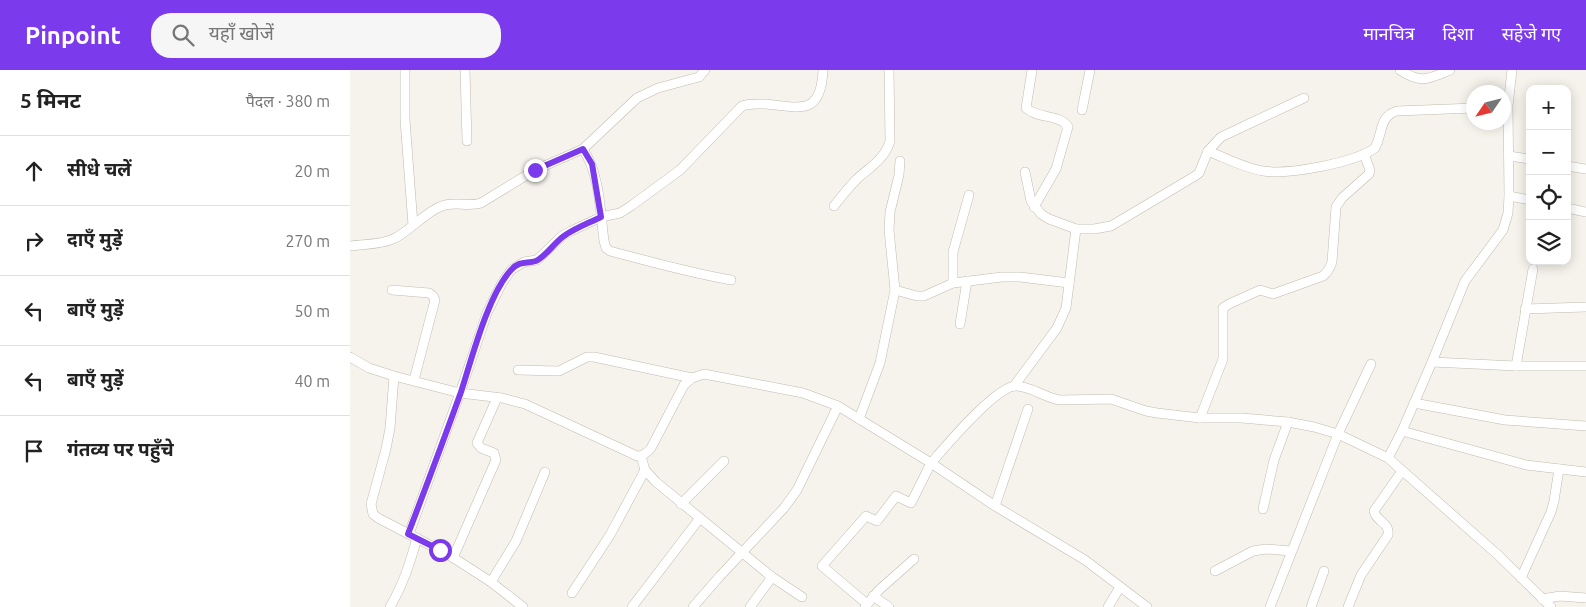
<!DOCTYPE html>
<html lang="hi">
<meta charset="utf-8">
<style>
:root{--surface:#fff;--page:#f6f6f6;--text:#222;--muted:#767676;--line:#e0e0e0;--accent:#7c3aed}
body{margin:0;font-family:Ubuntu,"Noto Sans Devanagari",sans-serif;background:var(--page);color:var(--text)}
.controls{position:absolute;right:15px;top:15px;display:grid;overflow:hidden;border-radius:10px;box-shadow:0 2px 12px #0003}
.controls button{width:45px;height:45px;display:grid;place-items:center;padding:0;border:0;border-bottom:1px solid var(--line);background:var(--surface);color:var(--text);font:25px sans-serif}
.compass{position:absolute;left:1116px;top:15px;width:45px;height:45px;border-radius:50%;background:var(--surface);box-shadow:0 2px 12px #0003;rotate:235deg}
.stop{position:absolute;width:15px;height:15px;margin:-11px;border:4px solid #7c3aed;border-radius:50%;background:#fff}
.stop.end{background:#7c3aed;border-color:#fff;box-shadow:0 1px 5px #0008}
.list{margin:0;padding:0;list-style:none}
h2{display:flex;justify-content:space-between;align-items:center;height:65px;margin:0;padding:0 20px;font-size:21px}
h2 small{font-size:16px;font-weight:400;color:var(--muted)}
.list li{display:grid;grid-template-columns:32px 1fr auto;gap:15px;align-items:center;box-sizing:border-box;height:70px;padding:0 20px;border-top:1px solid var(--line)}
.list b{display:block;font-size:19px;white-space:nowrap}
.list em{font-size:16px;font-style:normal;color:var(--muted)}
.icon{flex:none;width:28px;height:28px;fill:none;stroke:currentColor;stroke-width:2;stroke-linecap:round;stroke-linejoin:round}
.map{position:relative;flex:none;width:1236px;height:537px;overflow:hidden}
header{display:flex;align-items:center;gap:30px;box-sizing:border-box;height:70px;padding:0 25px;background:var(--accent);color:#fff}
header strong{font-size:24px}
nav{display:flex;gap:28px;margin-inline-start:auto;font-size:18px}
.search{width:350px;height:45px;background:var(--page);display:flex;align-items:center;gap:12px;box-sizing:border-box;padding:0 18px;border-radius:20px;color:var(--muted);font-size:19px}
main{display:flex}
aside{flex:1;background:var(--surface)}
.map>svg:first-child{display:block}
</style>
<header>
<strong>Pinpoint</strong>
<div class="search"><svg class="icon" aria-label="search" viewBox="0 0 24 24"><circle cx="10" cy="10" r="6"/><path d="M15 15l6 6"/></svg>यहाँ खोजें</div>
<nav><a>मानचित्र</a><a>दिशा</a><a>सहेजे गए</a></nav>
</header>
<main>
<aside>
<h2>5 मिनट<small>पैदल · 380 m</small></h2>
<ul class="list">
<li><svg class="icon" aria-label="ahead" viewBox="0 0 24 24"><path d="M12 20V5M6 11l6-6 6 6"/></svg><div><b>सीधे चलें</b></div><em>20 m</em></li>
<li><svg class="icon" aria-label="right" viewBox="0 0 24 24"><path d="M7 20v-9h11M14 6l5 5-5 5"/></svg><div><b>दाएँ मुड़ें</b></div><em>270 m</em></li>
<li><svg class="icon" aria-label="left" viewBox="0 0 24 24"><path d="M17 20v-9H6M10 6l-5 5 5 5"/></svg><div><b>बाएँ मुड़ें</b></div><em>50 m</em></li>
<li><svg class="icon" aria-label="left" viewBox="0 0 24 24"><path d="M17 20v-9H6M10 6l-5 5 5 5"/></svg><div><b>बाएँ मुड़ें</b></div><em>40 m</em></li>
<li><svg class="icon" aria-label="arrive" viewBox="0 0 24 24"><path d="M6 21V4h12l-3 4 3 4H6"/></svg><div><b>गंतव्य पर पहुँचे</b></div></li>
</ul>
</aside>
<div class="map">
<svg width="1236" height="537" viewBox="0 0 1236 537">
<rect width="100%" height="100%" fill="#f6f3ec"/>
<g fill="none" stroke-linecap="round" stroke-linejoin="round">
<g stroke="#c2bbae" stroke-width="10">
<g id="minor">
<polyline points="55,0 55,50 63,155"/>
<polyline points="115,0 117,71"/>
<path d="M682,0L676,38C687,49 711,44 718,57L706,99L684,137"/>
<path d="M1050,0C1071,14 1079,9 1100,0"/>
<polyline points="732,40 740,0"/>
<path d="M233,79C250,105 250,140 254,171L256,178L260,181C301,192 340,203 381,210"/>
<path d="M858,81C876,88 894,98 913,101C938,105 1004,93 1025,78C1033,63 1029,46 1047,41L1124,38"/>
<polyline points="1159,86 1180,89"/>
<polyline points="1217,96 1236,99"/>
<polyline points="675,102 681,131 691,144 699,149 726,159 744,159 761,156 845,106 849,103 858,81 871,67 954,28"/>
<polyline points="1159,126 1180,130"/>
<path d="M484,136C491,127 499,117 507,109C520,97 535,89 540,71L539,0"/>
<polyline points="1217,138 1236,142"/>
<path d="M0,176C13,174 30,175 43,169C61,161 73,143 92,136C104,131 118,137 131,133L185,100L233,79L287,28L308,18L349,7L355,0"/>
<polyline points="603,213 603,182 619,125"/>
<polyline points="42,220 79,223 83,226 85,230 64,310"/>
<polyline points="545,220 567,226 574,226 603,213 652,207 670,207 719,213"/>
<polyline points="1175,239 1236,237"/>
<polyline points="610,254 617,211"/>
<path d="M0,287L19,298L44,306L110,323L152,328L175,334L287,386C293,386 297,383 301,378L334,315L342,308L354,304L453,323L488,336L581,393C595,377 646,316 666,316C681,316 695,328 710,330L761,329L796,341L807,343L850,348H892L938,352L964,357L988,364L1038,388L1148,485L1201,537"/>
<polyline points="1082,292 1166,296 1236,296"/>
<polyline points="1166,296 1183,199"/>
<polyline points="168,300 209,301 237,287 244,287 342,308"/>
<polyline points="44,306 40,358 36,379 21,434 23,444 28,448 99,485 141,512 173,537"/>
<polyline points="664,316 707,258 716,238 726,159"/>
<polyline points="1064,333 1155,350 1236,356"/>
<path d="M850,348L873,289V238L879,234L910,220L923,224L973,206C978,202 980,198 982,192L986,137L992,128L1019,104L1020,100L1014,84"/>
<polyline points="509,349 530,293 545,220 539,160 540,142 549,105 550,91"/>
<polyline points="1052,361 1176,395 1236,402"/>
<polyline points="291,386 295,400 306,412 422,507 452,527"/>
<polyline points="1038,388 1052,361 1082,292 1115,211 1153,160 1158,143 1159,126 1158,36 1162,0"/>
<polyline points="331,434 374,391"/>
<polyline points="645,436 678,339"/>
<polyline points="913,439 924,390 938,352"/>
<path d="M59,464L110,323L137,243L152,213L161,200L174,192L187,190L212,166L221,161L251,147L270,143L281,136L330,100L392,36C400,33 407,34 416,34C452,38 471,45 473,0"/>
<polyline points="103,488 146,390 144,383 131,378 127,373 147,328"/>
<polyline points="865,501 903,481 916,479 941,481"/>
<polyline points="1171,508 1201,442 1204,431 1209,399"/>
<polyline points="141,512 166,471 195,402"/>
<polyline points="222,523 260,465 295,400"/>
<polyline points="523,526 539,537"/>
<polyline points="1192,529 1210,526 1236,528"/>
<polyline points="517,534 472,496 516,446 527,451 546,426 561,433 581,393 645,436 735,490 797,537"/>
<path d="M40,537C53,515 60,493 67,468"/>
<polyline points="282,537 350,448"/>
<polyline points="343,537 370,506 434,438 447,420 488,336"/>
<polyline points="400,537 422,507"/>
<polyline points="515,537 529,520 564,489"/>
<polyline points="758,537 770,517"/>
<polyline points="920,537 988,364 1021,294"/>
<polyline points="961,537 974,501"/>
<path d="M998,537L1011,505L1038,465C1040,452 1026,452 1024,441L1052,401"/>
</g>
</g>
<use href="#minor" stroke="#fff" stroke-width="9"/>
</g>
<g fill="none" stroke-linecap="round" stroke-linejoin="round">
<path stroke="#7c3aed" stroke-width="6" d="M90,480L58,464C76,417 94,369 111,322C122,288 138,225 161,200C170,190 176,194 186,191C195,187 205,172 214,166C225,158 239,153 251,147L242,94L233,79L185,100"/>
</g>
</svg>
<div class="controls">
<button>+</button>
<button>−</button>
<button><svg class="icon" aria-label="locate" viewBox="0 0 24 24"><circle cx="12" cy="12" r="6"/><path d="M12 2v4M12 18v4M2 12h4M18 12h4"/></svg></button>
<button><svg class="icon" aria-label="layers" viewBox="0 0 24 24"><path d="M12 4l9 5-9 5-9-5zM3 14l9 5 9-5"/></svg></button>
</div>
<svg class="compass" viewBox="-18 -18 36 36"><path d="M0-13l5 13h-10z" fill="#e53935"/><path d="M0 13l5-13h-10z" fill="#767676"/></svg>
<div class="stop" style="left:90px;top:480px"></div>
<div class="stop end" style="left:185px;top:100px"></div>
</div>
</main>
